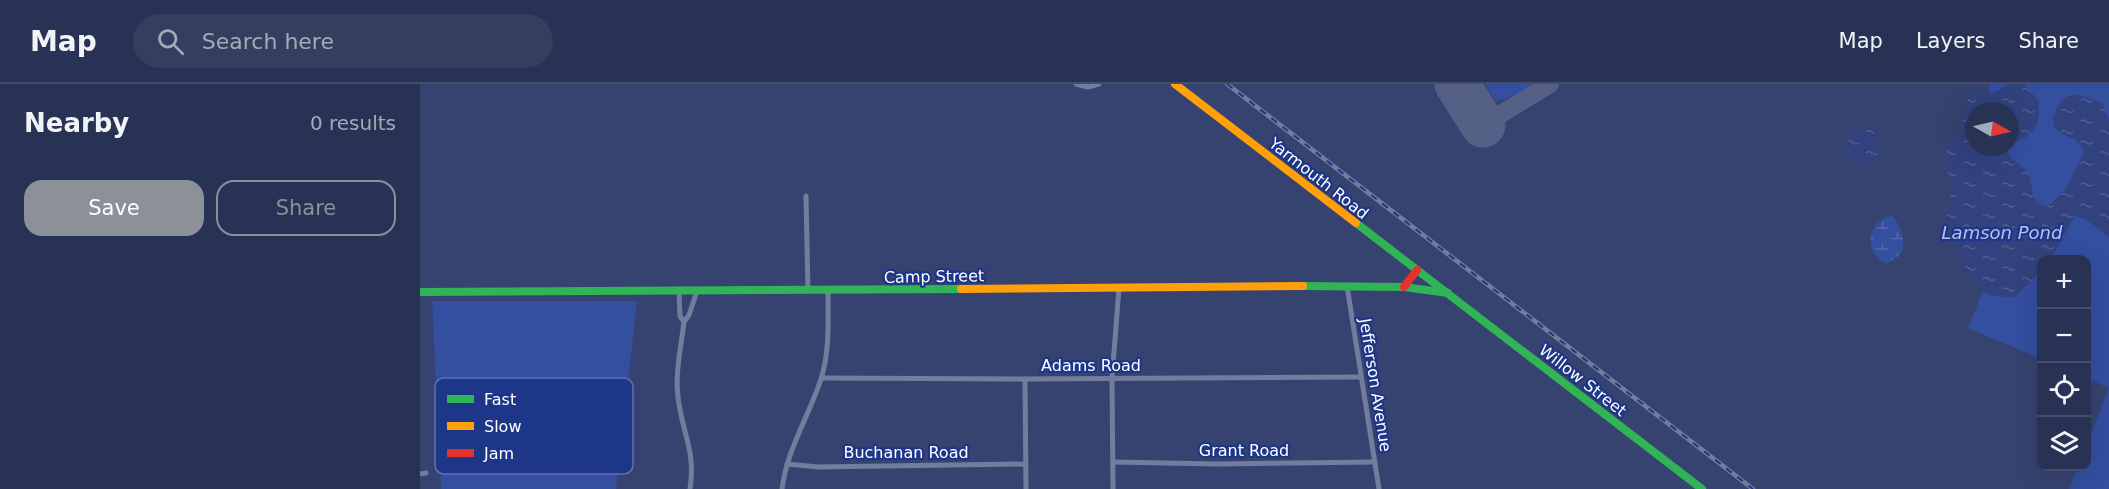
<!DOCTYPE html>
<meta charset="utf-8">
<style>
:root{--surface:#283254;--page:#343e5e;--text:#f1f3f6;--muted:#a5aab8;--line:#444d6b;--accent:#8c9099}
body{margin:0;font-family:"DejaVu Sans",sans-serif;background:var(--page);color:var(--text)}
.controls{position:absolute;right:18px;bottom:18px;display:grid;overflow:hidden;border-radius:12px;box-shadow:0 6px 24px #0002}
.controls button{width:54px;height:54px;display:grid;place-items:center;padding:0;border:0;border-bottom:2px solid var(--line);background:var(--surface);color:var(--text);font:30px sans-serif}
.compass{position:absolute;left:1545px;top:18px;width:54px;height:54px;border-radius:50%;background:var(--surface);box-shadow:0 6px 24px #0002;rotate:98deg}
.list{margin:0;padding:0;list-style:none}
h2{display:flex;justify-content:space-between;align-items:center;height:78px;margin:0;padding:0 24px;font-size:26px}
h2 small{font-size:20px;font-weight:400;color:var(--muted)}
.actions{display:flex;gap:12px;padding:18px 24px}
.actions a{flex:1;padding:14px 0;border:2px solid var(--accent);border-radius:18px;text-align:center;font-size:21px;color:var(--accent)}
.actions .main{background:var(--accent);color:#fff}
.icon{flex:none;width:33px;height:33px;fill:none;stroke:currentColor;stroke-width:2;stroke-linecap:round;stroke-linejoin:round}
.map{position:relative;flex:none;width:1689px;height:405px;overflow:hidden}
header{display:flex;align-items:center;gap:36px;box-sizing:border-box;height:84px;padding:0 30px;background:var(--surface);border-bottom:2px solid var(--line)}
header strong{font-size:28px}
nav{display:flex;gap:33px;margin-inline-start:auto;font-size:21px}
.search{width:420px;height:54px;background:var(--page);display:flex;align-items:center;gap:15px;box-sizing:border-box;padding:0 21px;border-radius:33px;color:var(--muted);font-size:22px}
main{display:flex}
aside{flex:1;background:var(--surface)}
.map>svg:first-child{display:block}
</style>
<header>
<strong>Map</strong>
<div class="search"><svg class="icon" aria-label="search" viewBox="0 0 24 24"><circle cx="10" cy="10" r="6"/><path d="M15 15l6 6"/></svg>Search here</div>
<nav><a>Map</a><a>Layers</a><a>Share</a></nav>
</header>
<main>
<aside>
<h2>Nearby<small>0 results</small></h2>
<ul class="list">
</ul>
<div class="actions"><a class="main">Save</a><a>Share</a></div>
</aside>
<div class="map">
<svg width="1689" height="405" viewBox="0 0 1689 405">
<defs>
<pattern id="wetland-marsh" width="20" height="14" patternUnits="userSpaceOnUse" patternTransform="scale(1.5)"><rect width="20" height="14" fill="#344ea0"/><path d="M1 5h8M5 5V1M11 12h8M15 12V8" fill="none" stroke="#5269ae"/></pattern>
<pattern id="water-ripples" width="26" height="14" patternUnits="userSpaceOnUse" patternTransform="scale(1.5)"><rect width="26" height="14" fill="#31427e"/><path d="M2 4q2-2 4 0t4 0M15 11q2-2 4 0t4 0" fill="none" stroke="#505e91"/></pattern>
</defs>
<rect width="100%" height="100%" fill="#364370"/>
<g fill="#344ea0">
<path d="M1065,0H1113C1101,8 1090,15 1076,17Z"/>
<polygon points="1569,0 1689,0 1689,405 1649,405 1658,383 1666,382 1667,360 1689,304 1667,294 1666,176 1622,176 1621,275 1548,244 1564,204 1567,63 1590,63 1590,27 1568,27"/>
<polygon points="12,217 217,217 196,405 21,405"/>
</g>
<path fill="url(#wetland-marsh)" d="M1470,132C1480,136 1486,157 1482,167C1480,173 1471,176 1467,180C1443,170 1446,139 1470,132Z"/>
<g fill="url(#water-ripples)">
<path d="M1588,0H1605L1619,18V34L1615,44L1606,53L1590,60V27H1554V63H1587C1588,76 1601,79 1607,88C1613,97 1610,112 1618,119C1636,133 1660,79 1663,67C1660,56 1652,55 1643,50C1638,48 1635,43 1632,39C1640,4 1656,7 1683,20L1689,35V153L1665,135L1655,132L1631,175L1622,176L1621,187L1595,213C1586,212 1575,214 1567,210C1551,202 1527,152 1527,134C1527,124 1532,113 1531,102C1531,92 1524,82 1526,71C1528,61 1539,58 1541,48C1543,31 1541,18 1556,7C1570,12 1577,8 1588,0Z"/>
<path d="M1441,46H1451C1460,54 1460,64 1457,75L1446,82L1431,75L1426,69L1430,52Z"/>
</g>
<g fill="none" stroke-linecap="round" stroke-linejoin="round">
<polyline stroke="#546086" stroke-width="18" points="1063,41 1130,0"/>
<polyline stroke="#546086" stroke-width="45" points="1037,0 1063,41"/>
<g stroke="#727c9d" stroke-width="5">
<polyline points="656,0 668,3 679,0"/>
<polyline points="386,112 388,206"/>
<polyline points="927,202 959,405"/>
<polyline points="259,207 260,232 264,238"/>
<polyline points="402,294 605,295 941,293"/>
<polyline points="605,295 606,405"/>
<polyline points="693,378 798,380 955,378"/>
<polyline points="367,380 398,383 606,380"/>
<polyline points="0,390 6,389"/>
<path d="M270,405C276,366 262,349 258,313C255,288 261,263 264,238L269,231L277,207"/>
<path d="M362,405C367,365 389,332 401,295C410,267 408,235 408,206"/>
<polyline points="693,405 692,294 699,204"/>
</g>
<g stroke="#30b455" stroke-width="8">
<polyline points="936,139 1282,405"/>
<polyline points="883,202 984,203 1028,209"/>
<polyline points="0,208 541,205"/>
</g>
<g stroke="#ff9f0a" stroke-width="8">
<polyline points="755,0 936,139"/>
<polyline points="541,205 883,202"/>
</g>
<polyline stroke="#e5322d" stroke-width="8" points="984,203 997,186"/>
<g stroke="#727c9c" stroke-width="4.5">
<polyline id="rail" points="807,0 1333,405"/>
</g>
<use href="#rail" stroke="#1d3688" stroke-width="2" stroke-dasharray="7" stroke-linecap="butt"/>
</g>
<g text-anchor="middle" stroke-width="4.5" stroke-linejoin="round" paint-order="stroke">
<g font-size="16" fill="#fff" stroke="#1d3688">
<text transform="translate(899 94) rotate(38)" y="6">Yarmouth Road</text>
<text transform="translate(514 192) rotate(-1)" y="6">Camp Street</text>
<text x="671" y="287">Adams Road</text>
<text transform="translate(1163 296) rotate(38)" y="6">Willow Street</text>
<text transform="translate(956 301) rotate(81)" y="6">Jefferson Avenue</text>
<text x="824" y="372">Grant Road</text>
<text x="486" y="374">Buchanan Road</text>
</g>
<g font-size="18" font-style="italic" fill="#b3c3f3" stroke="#1d3688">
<text x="1582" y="155">Lamson Pond</text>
</g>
</g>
<rect x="15" y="294" width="198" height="96" rx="9" fill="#1d3688" stroke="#6172ac" stroke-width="1.5"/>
<rect x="27" y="311" width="27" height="8" fill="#30b455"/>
<rect x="27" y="338" width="27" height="8" fill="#ff9f0a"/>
<rect x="27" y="365" width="27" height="8" fill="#e5322d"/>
<g font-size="16" fill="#fff">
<text x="64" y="321">Fast</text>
<text x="64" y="348">Slow</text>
<text x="64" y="375">Jam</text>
</g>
</svg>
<div class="controls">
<button>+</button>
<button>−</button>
<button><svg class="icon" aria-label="locate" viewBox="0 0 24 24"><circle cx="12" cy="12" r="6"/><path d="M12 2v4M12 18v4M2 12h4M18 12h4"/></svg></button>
<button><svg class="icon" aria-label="layers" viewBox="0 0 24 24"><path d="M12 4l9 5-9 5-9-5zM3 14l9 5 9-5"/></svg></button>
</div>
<svg class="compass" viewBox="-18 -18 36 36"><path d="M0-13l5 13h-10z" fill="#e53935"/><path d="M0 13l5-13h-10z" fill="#a5aab8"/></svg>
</div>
</main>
